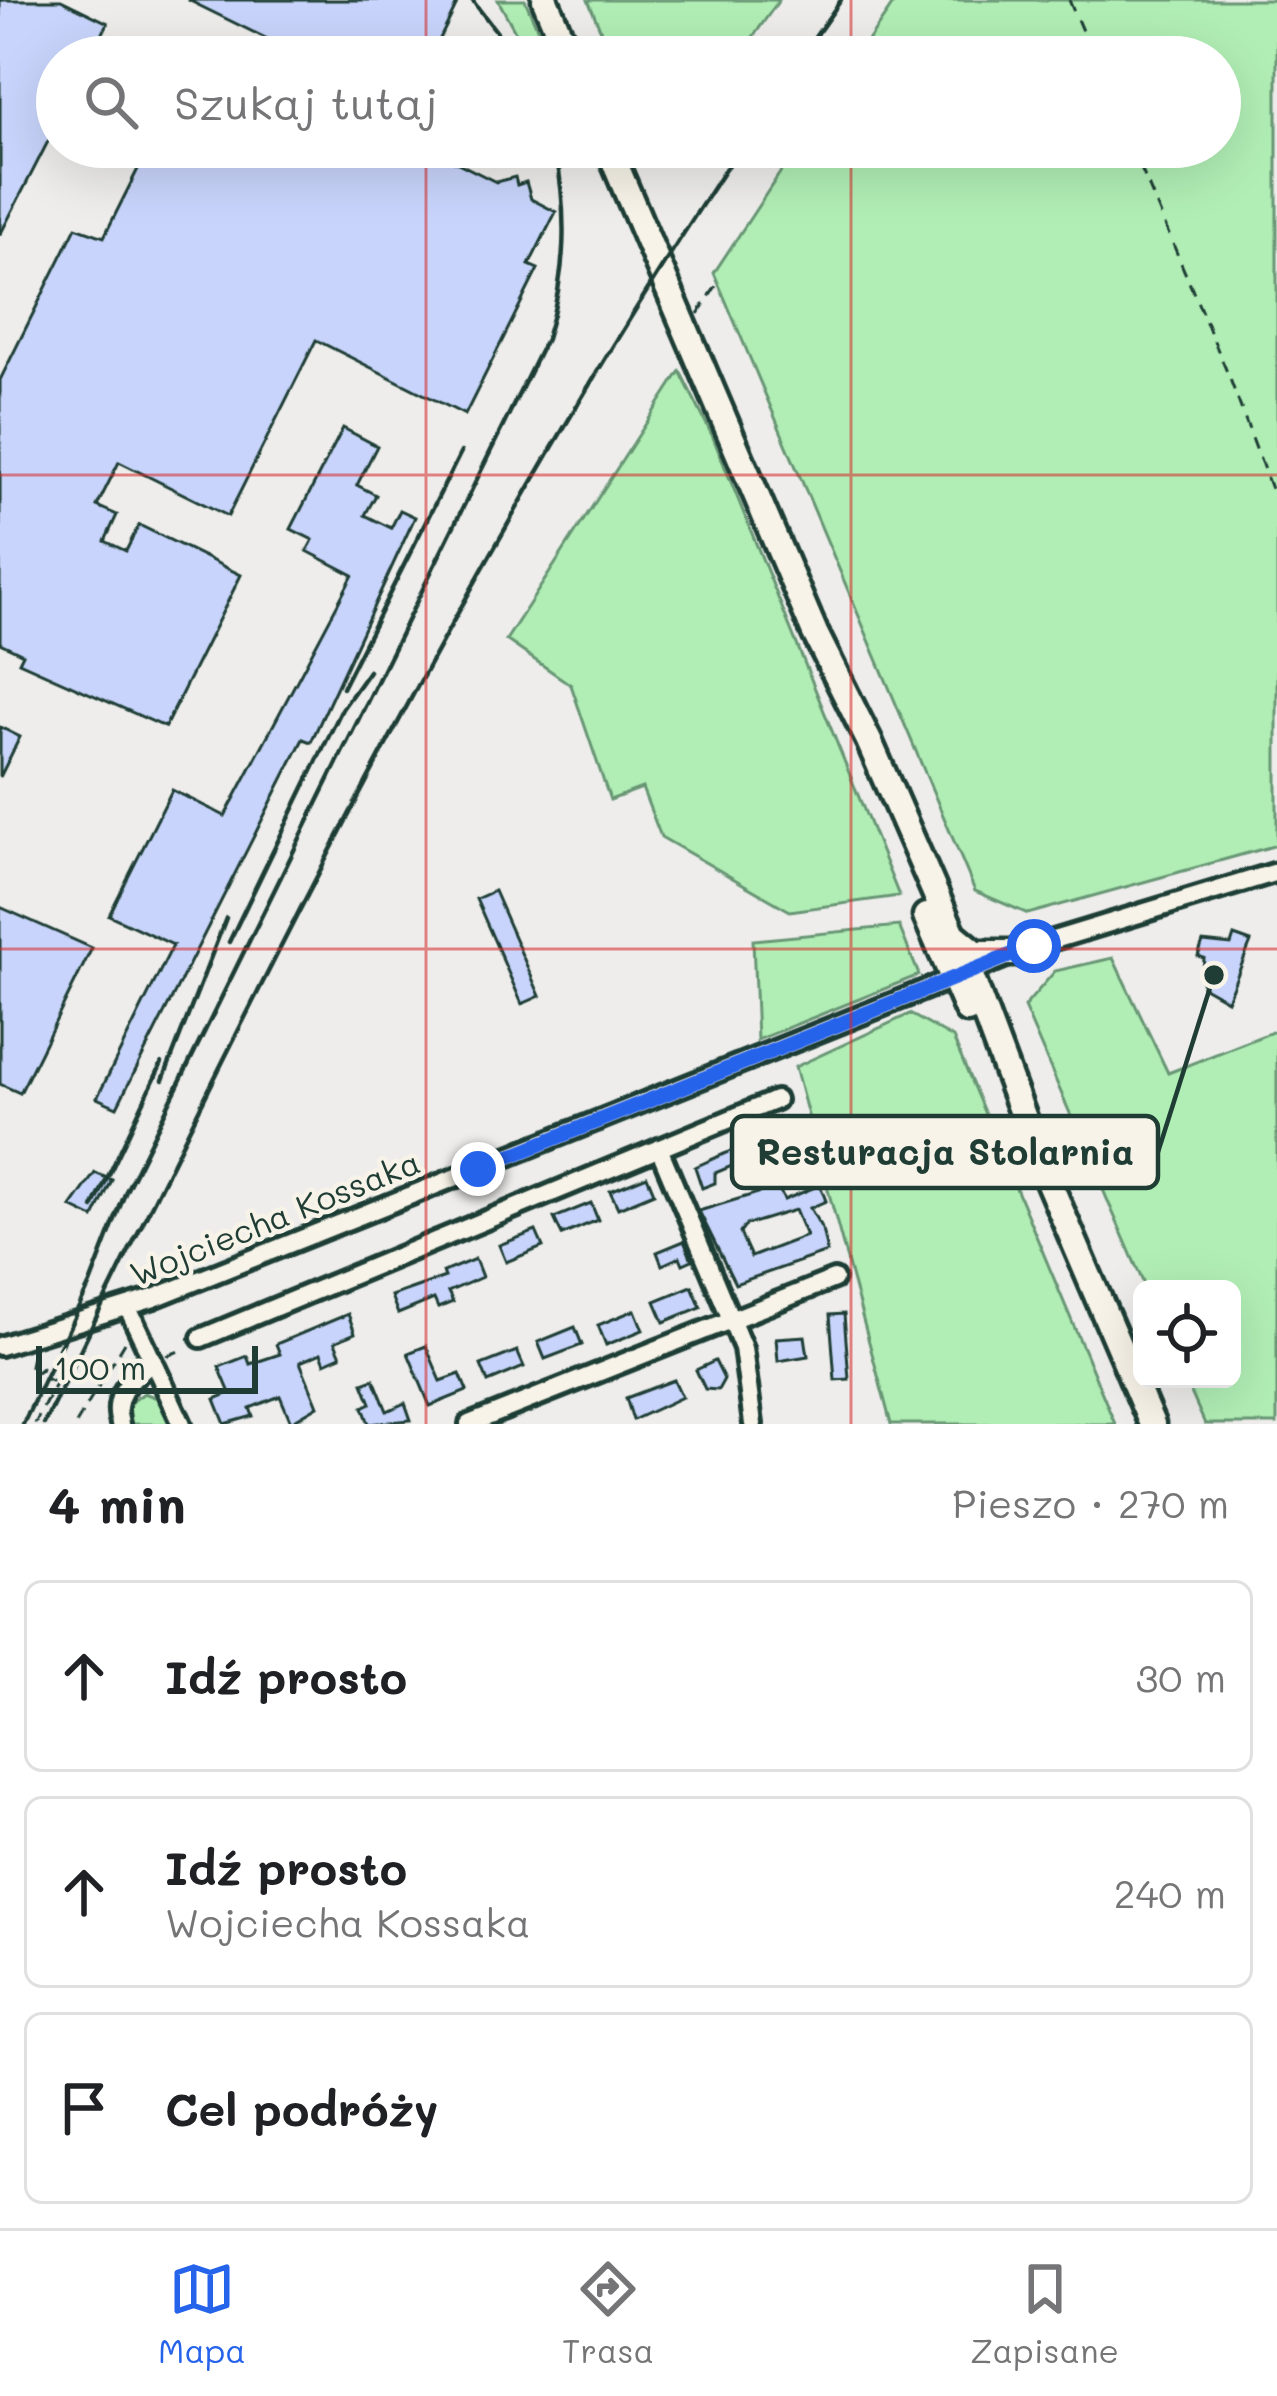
<!DOCTYPE html>
<html lang="pl">
<meta charset="utf-8">
<style>
:root{--surface:#fff;--page:#f6f6f6;--text:#202124;--muted:#757577;--line:#e0e0e0;--accent:#2563eb}
body{margin:0;font-family:Mali,sans-serif;background:var(--page);color:var(--text)}
.controls{position:absolute;right:36px;bottom:36px;display:grid;overflow:hidden;border-radius:18px;box-shadow:0 12px 48px #0002}
.controls button{width:108px;height:108px;display:grid;place-items:center;padding:0;border:0;border-bottom:3px solid var(--line);background:var(--surface);color:var(--text);font:60px sans-serif}
.scale{position:absolute;left:36px;bottom:30px;width:222px;box-sizing:border-box;padding-left:12px;border:6px solid #1f3d34;border-top:0;font-size:33px;line-height:42px;white-space:nowrap;color:#1f3d34;-webkit-text-stroke:9px #f7f3e8;paint-order:stroke}
.stop{position:absolute;width:36px;height:36px;margin:-27px;border:9px solid #2563eb;border-radius:50%;background:#fff}
.stop.end{background:#2563eb;border-color:#fff;box-shadow:0 3px 12px #0008}
.list{margin:0;padding:0;list-style:none}
h2{display:flex;justify-content:space-between;align-items:center;height:156px;margin:0;padding:0 48px;font-size:51px}
h2 small{font-size:39px;font-weight:400;color:var(--muted)}
.list li{display:grid;grid-template-columns:78px 1fr auto;gap:36px;align-items:center;box-sizing:border-box;height:192px;margin:0 24px 24px;padding:0 24px;border:3px solid var(--line);border-radius:18px}
.list b{display:block;font-size:45px;white-space:nowrap}
.list p{margin:0;font-size:39px;white-space:nowrap;color:var(--muted)}
.list em{font-size:39px;font-style:normal;color:var(--muted)}
.icon{flex:none;width:66px;height:66px;fill:none;stroke:currentColor;stroke-width:2;stroke-linecap:round;stroke-linejoin:round}
.map{position:relative;flex:none;width:1277px;height:1424px;overflow:hidden}
.search{position:absolute;background:var(--surface);box-shadow:0 12px 48px #0002;left:36px;right:36px;top:36px;height:132px;display:flex;align-items:center;gap:30px;box-sizing:border-box;padding:0 42px;border-radius:66px;color:var(--muted);font-size:45px}
.sheet{height:804px;background:var(--surface)}
nav{display:flex;justify-content:space-around;align-items:center;box-sizing:border-box;height:168px;border-top:3px solid var(--line);background:var(--surface);font-size:33px;color:var(--muted)}
nav a{display:grid;justify-items:center;gap:6px}
nav .on{color:var(--accent)}
.map>svg:first-child{display:block}
</style>
<div class="map">
<svg width="1277" height="1424" viewBox="0 0 1277 1424">
<rect width="100%" height="100%" fill="#eeedec"/>
<filter id="ink" filterUnits="userSpaceOnUse"><feTurbulence type="fractalNoise" baseFrequency=".00833" numOctaves="2"/><feDisplacementMap in="SourceGraphic" scale="24" xChannelSelector="R" yChannelSelector="G"/><feConvolveMatrix kernelMatrix="1 2 1 2 8 2 1 2 1" color-interpolation-filters="sRGB"/></filter>
<g filter="url(#ink)">
<g fill="#b1eeb5" stroke="#689674" stroke-width="3">
<polygon points="498,0 525,0 550,57 529,57"/>
<polygon points="588,0 779,0 739,57 612,57"/>
<polygon points="896,0 1277,0 1277,845 1028,914 975,891 714,273 797,147 1220,147 1220,57 857,57"/>
<polygon points="680,371 712,435 899,896 790,911 661,837 642,788 610,800 571,685 506,640"/>
<polygon points="899,926 919,975 757,1040 753,940"/>
<polygon points="1113,958 1168,1073 1277,1030 1277,1424 1205,1424 1185,1379 1232,1379 1232,1289 1146,1289 1024,1007 1055,971"/>
<polygon points="910,1014 953,1038 1115,1424 891,1424 795,1067"/>
<polygon points="144,1393 160,1399 172,1424 131,1424 129,1404"/>
</g>
<g fill="#c8d4fb" stroke="#1f3d34" stroke-width="3" fill-rule="evenodd">
<polygon points="0,0 61,0 108,23 91,57 57,57 57,124 0,235"/>
<polygon points="188,0 459,0 431,57 304,57"/>
<polygon points="149,147 426,147 496,182 515,177 517,185 526,182 531,199 556,212 529,265 538,269 465,415 316,340 228,516 119,462 97,506 117,515 105,541 126,551 139,525 241,575 165,727 19,662 23,654 0,643 0,380 76,227 104,237"/>
<polygon points="343,428 377,446 357,485 376,495 365,515 391,528 400,510 415,517 311,742 303,739 117,1107 97,1098 173,945 109,915 172,790 225,816 353,575 307,551 313,540 291,529"/>
<polygon points="0,727 20,737 0,777"/>
<polygon points="494,891 540,996 522,1004 476,899"/>
<polygon points="0,907 92,948 20,1093 0,1084"/>
<polygon points="1234,936 1251,942 1227,1000 1202,986 1204,958 1198,956 1203,942 1231,945"/>
<polygon points="744,1145 747,1152 753,1150 760,1166 742,1172 739,1163 715,1173 715,1183 702,1188 695,1167"/>
<polygon points="95,1173 112,1180 94,1218 71,1207"/>
<polygon points="647,1176 654,1193 618,1208 610,1191"/>
<path d="M820,1185L826,1201L810,1208L822,1229L827,1252L735,1284L699,1211L778,1187L784,1200ZM795,1210L806,1236L751,1257L740,1233L746,1225Z"/>
<polygon points="591,1203 598,1220 562,1235 554,1218"/>
<polygon points="536,1231 543,1247 506,1262 499,1245"/>
<polygon points="684,1241 692,1260 683,1264 680,1257 662,1265 657,1252"/>
<polygon points="475,1259 482,1277 448,1292 453,1302 438,1308 434,1299 398,1314 391,1296 445,1277 443,1272"/>
<polygon points="692,1286 701,1307 664,1322 655,1301"/>
<polygon points="635,1310 643,1330 606,1345 598,1325"/>
<polygon points="348,1314 355,1333 335,1342 341,1356 325,1363 321,1353 300,1362 318,1406 291,1422 280,1396 250,1408 253,1416 225,1424 215,1399 230,1393 219,1367 247,1356 250,1364 280,1354 276,1344"/>
<polygon points="844,1314 849,1379 835,1380 830,1315"/>
<polygon points="575,1327 582,1345 545,1359 538,1342"/>
<polygon points="805,1336 808,1356 778,1361 776,1338"/>
<polygon points="426,1346 441,1381 460,1374 467,1391 430,1406 408,1353"/>
<polygon points="517,1351 524,1367 488,1382 481,1365"/>
<polygon points="715,1361 724,1379 718,1390 705,1389 696,1370"/>
<polygon points="374,1379 387,1411 405,1403 411,1420 369,1424 363,1407 371,1403 363,1383"/>
<polygon points="674,1380 682,1397 633,1420 626,1398"/>
</g>
<g fill="none" stroke-linecap="round" stroke-linejoin="round">
<g stroke="#1f3d34" stroke-width="26">
<g id="minor">
<polyline points="659,1148 743,1348 753,1424"/>
<polyline points="128,1308 182,1424"/>
<polyline points="201,1338 776,1100"/>
<polyline points="0,1346 154,1298 1034,946 1277,872"/>
<path d="M120,1424C111,1395 131,1380 151,1362"/>
<polyline points="469,1424 834,1279"/>
</g>
</g>
<g stroke="#1f3d34" stroke-width="33">
<g id="highway">
<polyline points="545,0 569,57"/>
<polyline points="608,147 815,633 869,741 969,971 1041,1164 1152,1424"/>
<polyline points="926,916 967,1010"/>
<polyline points="954,935 976,953 1016,953"/>
</g>
</g>
<g stroke="#1f3d34" stroke-width="3" stroke-dasharray="12 9" stroke-linecap="butt">
<polyline points="1069,0 1093,57"/>
<polyline points="1132,147 1230,379 1277,505"/>
<polyline points="698,314 718,283"/>
<polyline points="32,1356 29,1370 36,1373 42,1368 39,1375 51,1381 59,1376 35,1424"/>
<polyline points="167,1356 186,1348"/>
<polyline points="76,1424 125,1342"/>
</g>
<use href="#minor" stroke="#f7f3e8" stroke-width="16"/>
<use href="#highway" stroke="#f7f3e8" stroke-width="24"/>
<g stroke="#1f3d34" stroke-width="4.5">
<polyline points="472,0 516,57"/>
<polyline points="801,57 841,0"/>
<polyline points="342,688 461,452"/>
<polyline points="229,942 342,709 369,671"/>
<polyline points="163,1080 226,918"/>
<polyline points="93,1208 162,1063"/>
<path d="M23,1424L90,1284L126,1191L546,339C567,273 568,215 555,147"/>
<path d="M44,1424C259,986 468,554 740,147"/>
</g>
</g>
</g>
<g fill="none" stroke-linecap="round" stroke-linejoin="round" filter="url(#ink)">
<polyline stroke="#2563eb" stroke-width="15" points="478,1169 1034,946"/>
</g>
<path fill="none" stroke="#d62828" stroke-width="3" stroke-opacity="0.55" d="M426,0V57M851,0V57M426,147V1424M851,147V1424M0,475H1277M0,949H1277"/>
<g text-anchor="middle" stroke-width="9" stroke-linejoin="round" paint-order="stroke">
<g font-size="33" fill="#1f3d34" stroke="#f7f3e8">
<text transform="translate(275 1218) rotate(-22)" y="12">Wojciecha Kossaka</text>
</g>
</g>
<path fill="none" stroke="#1f3d34" stroke-width="4.5" d="M1214 975L1158 1152"/>
<circle fill="#1f3d34" stroke="#f7f3e8" stroke-width="4.5" cx="1214" cy="975" r="12"/>
<rect fill="#f7f3e8" stroke="#1f3d34" stroke-width="4.5" x="732" y="1116" width="426" height="72" rx="12"/>
<g font-size="36" text-anchor="middle" font-weight="bold" fill="#1f3d34">
<text x="945" y="1165">Resturacja Stolarnia</text>
</g>
</svg>
<div class="controls">
<button><svg class="icon" aria-label="locate" viewBox="0 0 24 24"><circle cx="12" cy="12" r="6"/><path d="M12 2v4M12 18v4M2 12h4M18 12h4"/></svg></button>
</div>
<div class="scale">100 m</div>
<div class="stop" style="left:1034px;top:946px"></div>
<div class="stop end" style="left:478px;top:1169px"></div>
<div class="search"><svg class="icon" aria-label="search" viewBox="0 0 24 24"><circle cx="10" cy="10" r="6"/><path d="M15 15l6 6"/></svg>Szukaj tutaj</div>
</div>
<section class="sheet">
<h2>4 min<small>Pieszo · 270 m</small></h2>
<ul class="list">
<li><svg class="icon" aria-label="ahead" viewBox="0 0 24 24"><path d="M12 20V5M6 11l6-6 6 6"/></svg><div><b>Idź prosto</b></div><em>30 m</em></li>
<li><svg class="icon" aria-label="ahead" viewBox="0 0 24 24"><path d="M12 20V5M6 11l6-6 6 6"/></svg><div><b>Idź prosto</b><p>Wojciecha Kossaka</p></div><em>240 m</em></li>
<li><svg class="icon" aria-label="arrive" viewBox="0 0 24 24"><path d="M6 21V4h12l-3 4 3 4H6"/></svg><div><b>Cel podróży</b></div></li>
</ul>
</section>
<nav>
<a class="on"><svg class="icon" aria-label="map" viewBox="0 0 24 24"><path d="M3 6l6-2 6 2 6-2v14l-6 2-6-2-6 2zM9 4v14M15 6v14"/></svg>Mapa</a>
<a><svg class="icon" aria-label="directions" viewBox="0 0 24 24"><path d="M12 3l9 9-9 9-9-9zM9 14v-3h6M13 9l2 2-2 2"/></svg>Trasa</a>
<a><svg class="icon" aria-label="saved" viewBox="0 0 24 24"><path d="M7 4h10v16l-5-4-5 4z"/></svg>Zapisane</a>
</nav>
